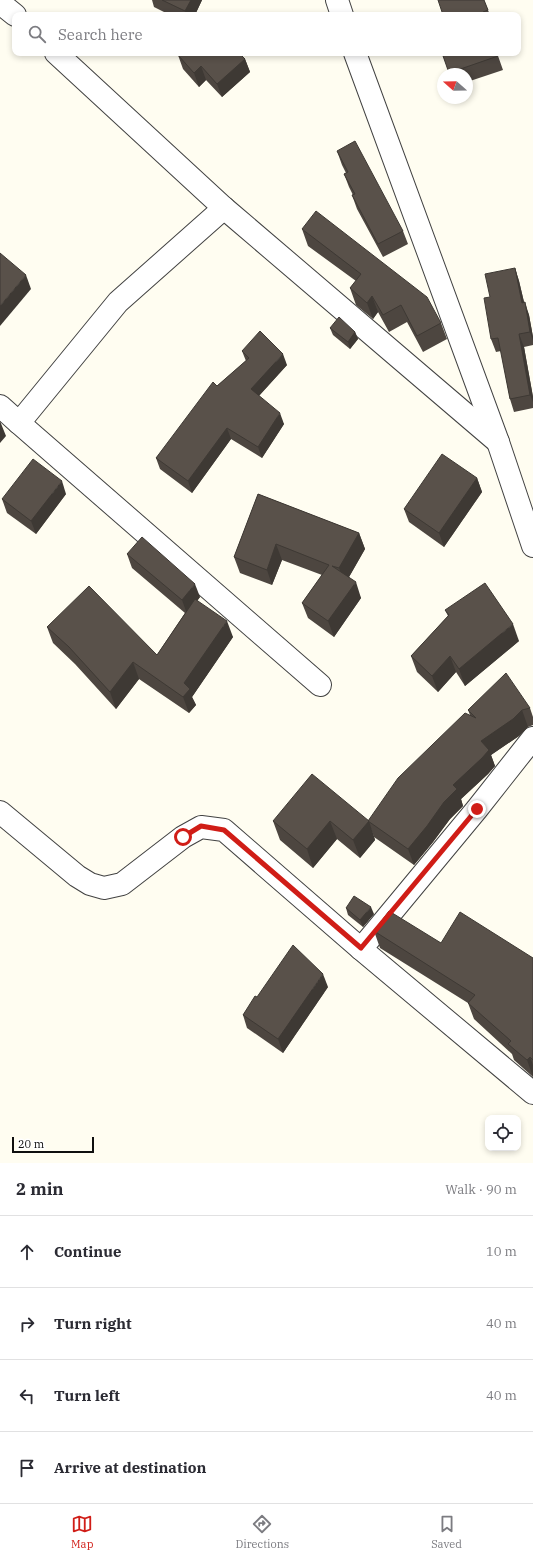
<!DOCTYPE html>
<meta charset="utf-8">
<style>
:root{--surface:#fff;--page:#f2f2f3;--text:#2b2b33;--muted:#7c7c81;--line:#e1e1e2;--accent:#d01d17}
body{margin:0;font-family:"IBM Plex Serif",serif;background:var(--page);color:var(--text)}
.controls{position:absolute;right:12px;bottom:12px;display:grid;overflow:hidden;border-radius:8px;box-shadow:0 2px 6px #0003}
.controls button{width:36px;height:36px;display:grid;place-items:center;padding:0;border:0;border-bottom:1px solid var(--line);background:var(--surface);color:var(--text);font:20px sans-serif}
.compass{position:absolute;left:437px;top:68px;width:36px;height:36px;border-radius:50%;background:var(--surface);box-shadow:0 2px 6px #0003;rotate:290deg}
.scale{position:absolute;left:12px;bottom:10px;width:82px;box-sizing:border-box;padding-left:4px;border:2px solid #0f0f0f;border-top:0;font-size:11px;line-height:14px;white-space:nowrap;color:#0f0f0f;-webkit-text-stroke:3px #fff;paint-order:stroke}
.stop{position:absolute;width:12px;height:12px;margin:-9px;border:3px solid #d01d17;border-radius:50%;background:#fff}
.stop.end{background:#d01d17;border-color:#fff;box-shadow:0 1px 4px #0008}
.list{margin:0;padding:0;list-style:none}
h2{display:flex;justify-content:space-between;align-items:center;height:52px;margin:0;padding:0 16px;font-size:17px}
h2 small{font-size:13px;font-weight:400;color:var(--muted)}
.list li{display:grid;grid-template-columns:26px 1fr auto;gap:12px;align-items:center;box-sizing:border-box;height:72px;padding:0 16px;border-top:1px solid var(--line)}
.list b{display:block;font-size:15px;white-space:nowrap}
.list em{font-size:13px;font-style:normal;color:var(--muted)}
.icon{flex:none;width:22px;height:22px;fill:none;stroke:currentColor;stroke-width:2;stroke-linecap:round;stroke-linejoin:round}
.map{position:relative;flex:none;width:533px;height:1163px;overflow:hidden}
.search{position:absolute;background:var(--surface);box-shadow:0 2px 6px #0003;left:12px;right:12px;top:12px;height:44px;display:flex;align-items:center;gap:10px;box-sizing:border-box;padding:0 14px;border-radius:8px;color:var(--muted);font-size:15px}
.sheet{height:340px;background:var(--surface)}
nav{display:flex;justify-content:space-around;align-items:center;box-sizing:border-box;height:56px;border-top:1px solid var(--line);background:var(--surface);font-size:11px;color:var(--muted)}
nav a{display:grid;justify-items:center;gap:2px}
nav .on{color:var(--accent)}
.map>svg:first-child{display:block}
</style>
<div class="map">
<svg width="533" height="1163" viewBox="0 0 533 1163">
<rect width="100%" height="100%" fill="#fffdf1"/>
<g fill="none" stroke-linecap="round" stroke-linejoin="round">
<g stroke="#424242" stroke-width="24">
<g id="street">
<polyline points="337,0 342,15"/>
<polyline points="0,3 15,15"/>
<polyline points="56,53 224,208 498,442"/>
<polyline points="355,53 498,442 533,546"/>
<polyline points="0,406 19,423 118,302 224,208"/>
<polyline points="19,423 320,685"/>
<polyline points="0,812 77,876 90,884 104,888 122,884 183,837 201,827 224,830 361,949 533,1093"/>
<polyline points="361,949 477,809 533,738"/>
</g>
</g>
<use href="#street" stroke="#fff" stroke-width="22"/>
</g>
<g fill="#4d4640">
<polygon points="152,0 202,0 195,15 170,15 154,7"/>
<polygon points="484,0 490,15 443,15"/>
<polygon points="442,53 497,53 503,70 467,82 467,74 450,74"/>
<polygon points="178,55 245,59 250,72 222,97 206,80 199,87 183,69"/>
<polygon points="337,151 403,231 408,244 383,257 357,209 352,195 353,195 349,187 344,174 346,173 342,165"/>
<polygon points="302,229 441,323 447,339 423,352 407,322 389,332 378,312 373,319 356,305 350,288 356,281 308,246"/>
<polygon points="515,268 519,281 524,302 529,315 533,337 533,345 524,347 533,397 533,408 514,412 510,399 501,351 496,352 491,339"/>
<polygon points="330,328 355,332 358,339 350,349 333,335"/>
<polygon points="242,351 287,365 259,396 284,424 262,458 231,439 192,493 160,469 156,458 217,386 246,361"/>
<polygon points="477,478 482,492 444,547 409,522 404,509"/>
<polygon points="66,494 36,534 7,513 2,499"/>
<polygon points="258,494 359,533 365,549 349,577 361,598 334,637 308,618 302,603 322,575 282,560 272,585 240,573 234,557"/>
<polygon points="127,554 200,597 197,601 233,637 192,697 196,705 189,713 139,679 116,709 75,664 53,643 47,627 157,655 185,613 132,568"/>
<polygon points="445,610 519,641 465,686 456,672 438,692 417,672 411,656 448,616"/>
<polygon points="530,708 533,717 533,725 528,727 519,736 491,755 495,766 488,774 461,799 463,806 450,819 433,842 414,865 374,837 368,821 470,715 468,710"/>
<polygon points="273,821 369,821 375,840 360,858 337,839 313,868 280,840"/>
<polygon points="346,908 374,914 363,927 348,915"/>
<polygon points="374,931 441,943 533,958 533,1077 514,1060 512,1054 474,1019 468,1003 380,948"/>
<polygon points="328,987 283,1053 247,1028 243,1015 257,997"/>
</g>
<g fill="#3e3934">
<polygon points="191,0 202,0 195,15 186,15 185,11"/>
<polygon points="245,59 250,72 222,97 217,84"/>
<polygon points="201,66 206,80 199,87 194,73"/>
<polygon points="515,268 519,281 527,315 522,303"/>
<polygon points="26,275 31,289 0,326 0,306"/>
<polygon points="372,296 378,312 373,319 367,303"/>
<polygon points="525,302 529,315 533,337 533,341 530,332"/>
<polygon points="355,332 358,339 350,349 348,342"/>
<polygon points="519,334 524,347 533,397 533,402 530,395"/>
<polygon points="283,354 287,365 255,400 251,389"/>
<polygon points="280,413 284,424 262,458 258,447"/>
<polygon points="0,421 6,436 0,443"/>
<polygon points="227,428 231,439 192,493 188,481"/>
<polygon points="477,478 482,492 444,547 439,533"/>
<polygon points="62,481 66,494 36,534 31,521"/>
<polygon points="359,533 365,549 345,584 339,568"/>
<polygon points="276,544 282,560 272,585 267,570"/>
<polygon points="356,582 361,598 334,637 328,621"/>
<polygon points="195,584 200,597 187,614 182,600"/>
<polygon points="227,621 233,637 192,697 196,705 189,713 183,697 184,683"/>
<polygon points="513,624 519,641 465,686 459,669"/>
<polygon points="450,656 456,672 438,692 432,676"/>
<polygon points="133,662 139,679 116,709 110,692"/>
<polygon points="522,710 528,727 519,736 491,755 495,766 488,774 461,799 463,806 450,819 433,842 414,865 408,849 453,785 481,741"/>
<polygon points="330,821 337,839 313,868 307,849"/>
<polygon points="369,821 375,840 360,858 353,840"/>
<polygon points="371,907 374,914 363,927 360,920"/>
<polygon points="323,974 328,987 283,1053 278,1039"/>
<polygon points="530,1057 533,1065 533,1077 527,1060"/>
</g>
<g fill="#59514a" stroke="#3e3934">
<polygon points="162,0 191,0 185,11"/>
<polygon points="438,0 484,0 488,10 483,12 484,15 443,15"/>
<polygon points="180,53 239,53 245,59 217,84 201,66 194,73 178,55"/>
<polygon points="442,53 497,53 498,56 449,73"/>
<polygon points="355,141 403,231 378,244 352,195 355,194 344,174 348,172 337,151"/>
<polygon points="316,211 427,297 441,323 417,336 401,305 383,315 372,296 367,303 350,288 361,274 302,229"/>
<polygon points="0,253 26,275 0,306"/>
<polygon points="515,268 522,303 525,302 530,332 519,334 530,395 510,399 498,338 491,339 484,298 490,297 485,274"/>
<polygon points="339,317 355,332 348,342 330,328"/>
<polygon points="260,331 283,354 251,389 280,413 258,447 227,428 188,481 156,458 213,382 217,386 249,358 242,351"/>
<polygon points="442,454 477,478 439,533 404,509"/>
<polygon points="33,459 62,481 31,521 2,499"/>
<polygon points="258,494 359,533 339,568 332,566 356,582 328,621 302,603 329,565 276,544 267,570 234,557"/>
<polygon points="142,537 195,584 182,600 127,554"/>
<polygon points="485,583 513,624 459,669 450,656 432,676 411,656 449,615 445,610"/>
<polygon points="89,586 157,655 195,599 227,621 184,683 190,689 183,697 133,662 110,692 69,647 47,627"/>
<polygon points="506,673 530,708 522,710 513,719 481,741 489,750 482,758 453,785 457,789 444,802 427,826 408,849 368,821 398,778 465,713 476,718 468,710"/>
<polygon points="312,774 369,821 353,840 330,821 307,849 273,821"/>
<polygon points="354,896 371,907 360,920 346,908"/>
<polygon points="389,911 441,943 460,912 533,958 533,1060 530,1057 527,1060 515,1050 508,1044 511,1041 468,1003 475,995 374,931"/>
<polygon points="293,945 323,974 278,1039 243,1015 255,996 257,997"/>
</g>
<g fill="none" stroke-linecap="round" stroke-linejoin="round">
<polyline stroke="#d01d17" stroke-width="5" points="183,837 201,826 224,830 361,948 477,809"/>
</g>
</svg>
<div class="controls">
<button><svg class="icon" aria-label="locate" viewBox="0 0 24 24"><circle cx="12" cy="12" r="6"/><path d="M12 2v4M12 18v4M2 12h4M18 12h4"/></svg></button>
</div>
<svg class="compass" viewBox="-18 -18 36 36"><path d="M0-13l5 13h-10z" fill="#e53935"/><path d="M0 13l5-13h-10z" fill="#7c7c81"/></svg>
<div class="scale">20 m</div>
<div class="stop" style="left:183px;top:837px"></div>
<div class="stop end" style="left:477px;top:809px"></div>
<div class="search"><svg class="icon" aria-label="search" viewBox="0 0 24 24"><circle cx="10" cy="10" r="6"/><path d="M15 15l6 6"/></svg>Search here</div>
</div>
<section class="sheet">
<h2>2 min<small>Walk · 90 m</small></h2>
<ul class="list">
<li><svg class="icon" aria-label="ahead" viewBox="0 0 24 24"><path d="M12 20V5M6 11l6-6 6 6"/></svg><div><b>Continue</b></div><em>10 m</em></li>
<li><svg class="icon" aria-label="right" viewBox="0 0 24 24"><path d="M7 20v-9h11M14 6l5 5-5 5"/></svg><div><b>Turn right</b></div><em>40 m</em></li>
<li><svg class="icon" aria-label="left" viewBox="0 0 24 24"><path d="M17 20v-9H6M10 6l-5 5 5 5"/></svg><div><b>Turn left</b></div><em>40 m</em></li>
<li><svg class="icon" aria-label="arrive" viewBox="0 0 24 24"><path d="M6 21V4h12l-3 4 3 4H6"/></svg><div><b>Arrive at destination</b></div></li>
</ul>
</section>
<nav>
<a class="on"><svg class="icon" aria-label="map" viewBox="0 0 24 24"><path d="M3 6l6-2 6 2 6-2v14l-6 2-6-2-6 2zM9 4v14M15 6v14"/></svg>Map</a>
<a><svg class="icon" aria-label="directions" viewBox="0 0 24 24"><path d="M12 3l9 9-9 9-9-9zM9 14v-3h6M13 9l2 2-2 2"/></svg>Directions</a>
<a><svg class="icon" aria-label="saved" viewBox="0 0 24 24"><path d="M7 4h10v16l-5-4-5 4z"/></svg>Saved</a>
</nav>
